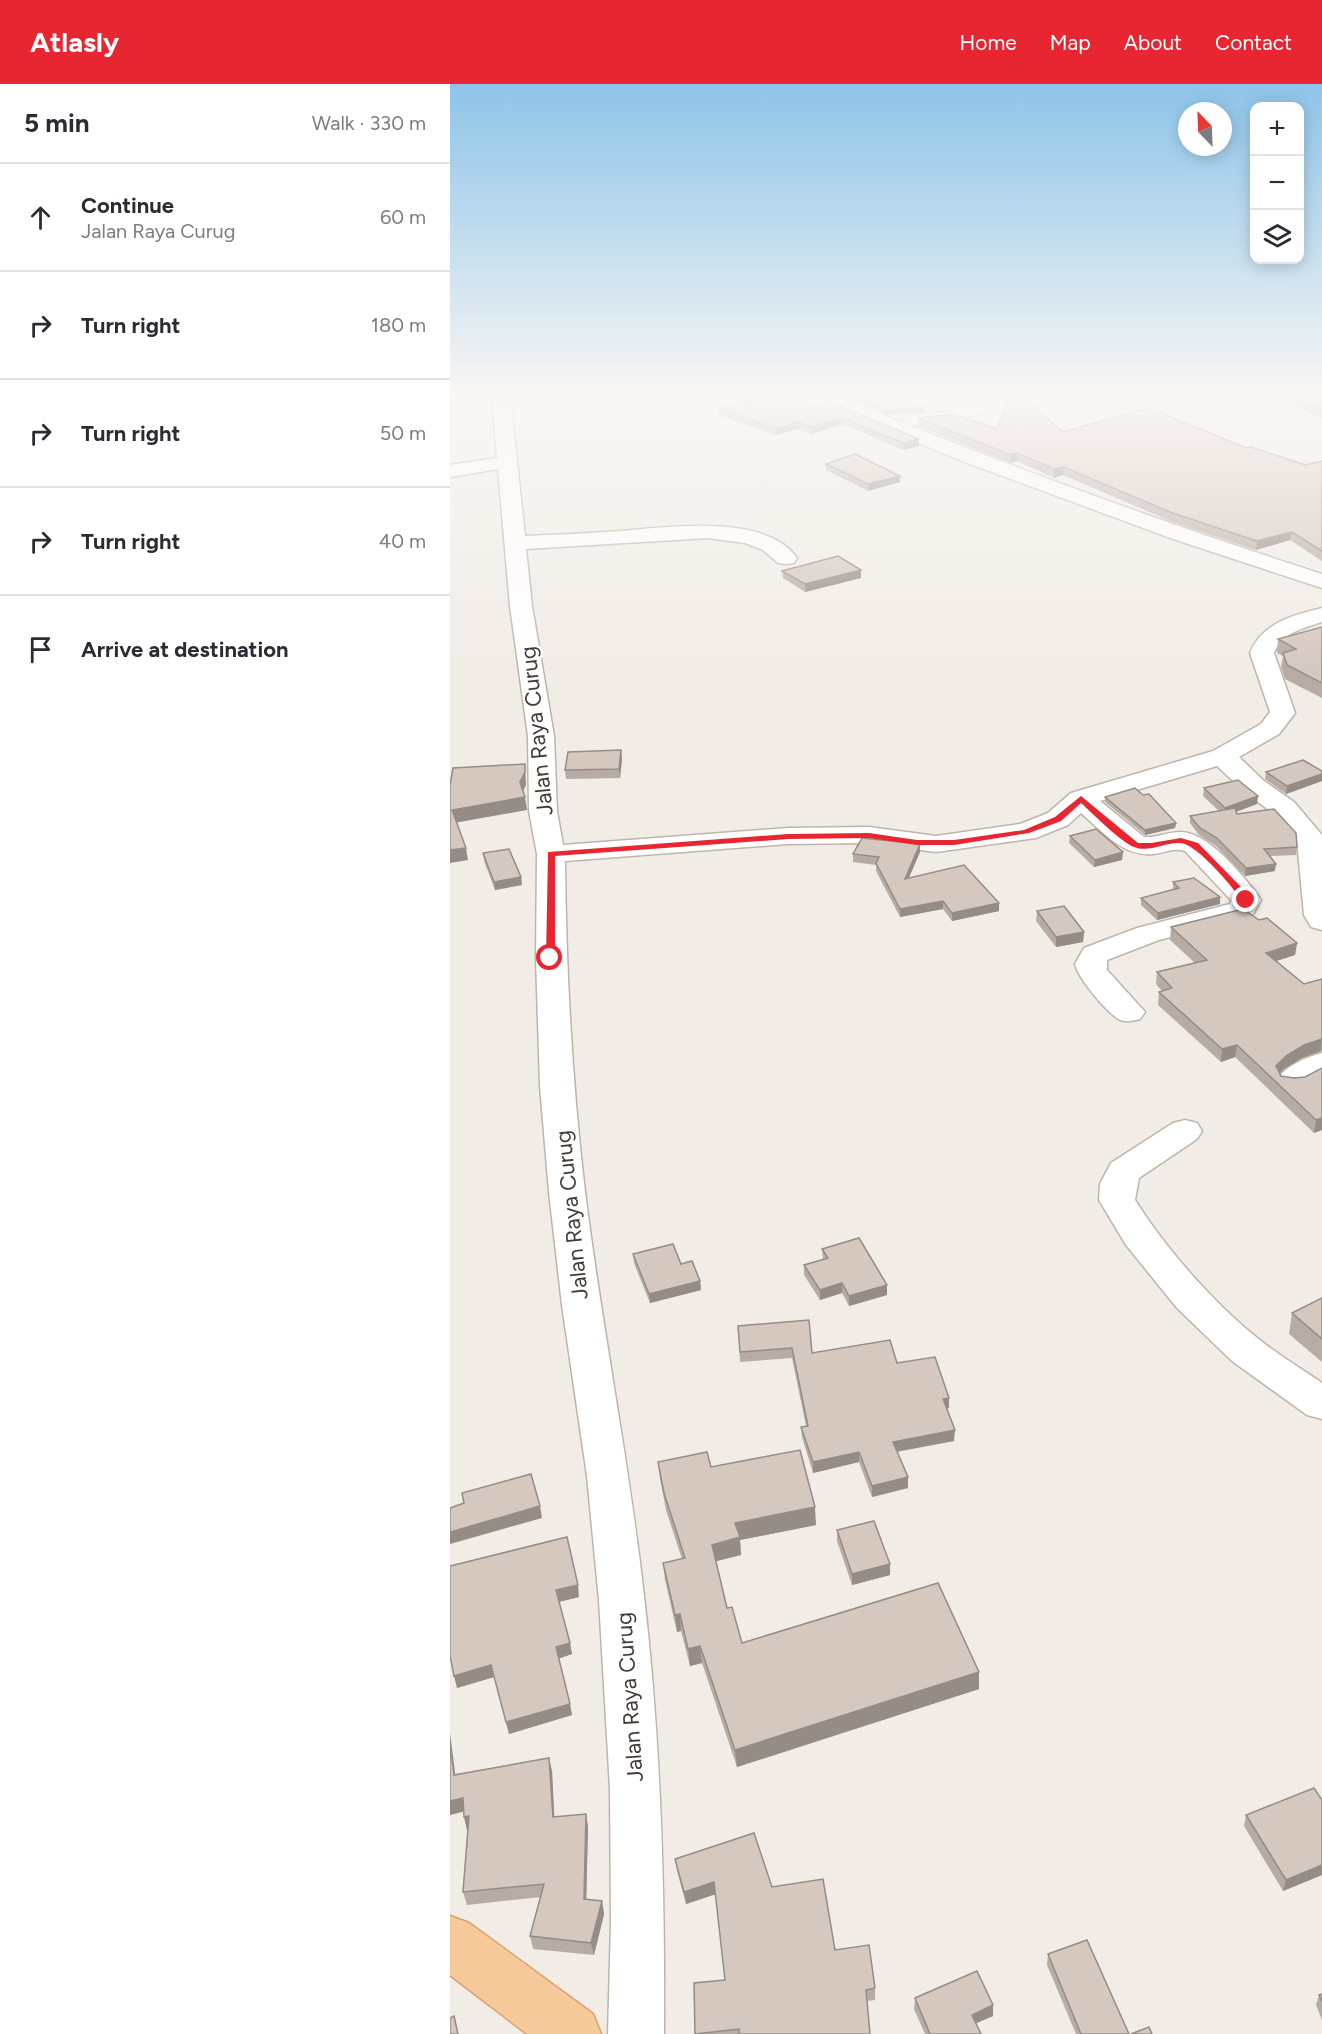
<!DOCTYPE html>
<meta charset="utf-8">
<style>
:root{--surface:#fff;--page:#f7f7f7;--text:#2b2b33;--muted:#7c7c81;--line:#e1e1e2;--accent:#e82631}
body{margin:0;font-family:Figtree,sans-serif;background:var(--page);color:var(--text)}
.controls{position:absolute;right:18px;top:18px;display:grid;overflow:hidden;border-radius:12px;box-shadow:0 3px 15px #0003}
.controls button{width:54px;height:54px;display:grid;place-items:center;padding:0;border:0;border-bottom:2px solid var(--line);background:var(--surface);color:var(--text);font:30px sans-serif}
.compass{position:absolute;left:728px;top:18px;width:54px;height:54px;border-radius:50%;background:var(--surface);box-shadow:0 3px 15px #0003;rotate:337deg}
.stop{position:absolute;width:18px;height:18px;margin:-14px;border:4px solid #e82631;border-radius:50%;background:#fff}
.stop.end{background:#e82631;border-color:#fff;box-shadow:0 2px 6px #0008}
.list{margin:0;padding:0;list-style:none}
h2{display:flex;justify-content:space-between;align-items:center;height:78px;margin:0;padding:0 24px;font-size:26px}
h2 small{font-size:20px;font-weight:400;color:var(--muted)}
.list li{display:grid;grid-template-columns:39px 1fr auto;gap:18px;align-items:center;box-sizing:border-box;height:108px;padding:0 24px;border-top:2px solid var(--line)}
.list b{display:block;font-size:22px;white-space:nowrap}
.list p{margin:0;font-size:20px;white-space:nowrap;color:var(--muted)}
.list em{font-size:20px;font-style:normal;color:var(--muted)}
.icon{flex:none;width:33px;height:33px;fill:none;stroke:currentColor;stroke-width:2;stroke-linecap:round;stroke-linejoin:round}
.map{position:relative;flex:none;width:872px;height:1950px;overflow:hidden}
header{display:flex;align-items:center;gap:36px;box-sizing:border-box;height:84px;padding:0 30px;background:var(--accent);color:#fff}
header strong{font-size:28px}
nav{display:flex;gap:33px;margin-inline-start:auto;font-size:21px}
main{display:flex}
aside{flex:1;background:var(--surface)}
.map>svg:first-child{display:block}
</style>
<header>
<strong>Atlasly</strong>
<nav><a>Home</a><a>Map</a><a>About</a><a>Contact</a></nav>
</header>
<main>
<aside>
<h2>5 min<small>Walk · 330 m</small></h2>
<ul class="list">
<li><svg class="icon" aria-label="ahead" viewBox="0 0 24 24"><path d="M12 20V5M6 11l6-6 6 6"/></svg><div><b>Continue</b><p>Jalan Raya Curug</p></div><em>60 m</em></li>
<li><svg class="icon" aria-label="right" viewBox="0 0 24 24"><path d="M7 20v-9h11M14 6l5 5-5 5"/></svg><div><b>Turn right</b></div><em>180 m</em></li>
<li><svg class="icon" aria-label="right" viewBox="0 0 24 24"><path d="M7 20v-9h11M14 6l5 5-5 5"/></svg><div><b>Turn right</b></div><em>50 m</em></li>
<li><svg class="icon" aria-label="right" viewBox="0 0 24 24"><path d="M7 20v-9h11M14 6l5 5-5 5"/></svg><div><b>Turn right</b></div><em>40 m</em></li>
<li><svg class="icon" aria-label="arrive" viewBox="0 0 24 24"><path d="M6 21V4h12l-3 4 3 4H6"/></svg><div><b>Arrive at destination</b></div></li>
</ul>
</aside>
<div class="map">
<svg width="872" height="1950" viewBox="0 0 872 1950">
<rect width="100%" height="100%" fill="#f1ece6"/>
<g fill="none" stroke-linecap="round" stroke-linejoin="round">
<g stroke="#bfb4ac" stroke-width="3">
<g id="minor">
<path d="M42,312H60L75,452C107,451 139,449 171,447C218,443 316,429 347,474L344,479L336,480L328,479L313,466L295,459L258,454L76,465L82,522L104,652L107,727L113,761L338,744L419,743L486,752L570,740L598,729L621,709L763,667L811,640L820,628L800,569C812,539 843,531 872,524V538C854,544 831,549 824,569L845,629L829,650L789,673L814,697L844,718L872,751V846L861,843L854,831L847,756L824,730L796,709L767,682L650,717L694,753C706,754 718,748 731,748C758,748 796,794 811,816L802,832L709,856L657,876V886L695,928L690,935C682,937 674,939 667,934C654,925 628,894 625,880L634,864L687,844L780,820L781,816L735,767C724,763 714,769 703,770C673,773 652,747 631,729L618,741L586,754L486,768L419,759L338,760L115,777C116,888 122,998 135,1108C152,1244 179,1377 194,1512C211,1658 215,1804 214,1950H158L161,1839L160,1705L149,1516L137,1392L112,1221L99,1108L90,1002L86,874L87,770L79,727L78,652L60,522L48,385L0,393V381L47,374Z"/>
<path d="M363,312H387C547,378 708,437 872,490V504L726,456L512,377L366,316Z"/>
<path d="M534,318L540,319L543,323L540,327C515,333 482,346 456,340L453,336L456,332L494,328Z"/>
<path d="M872,969V993C857,1002 848,1008 831,1003L826,996C836,982 856,973 872,969Z"/>
<path d="M735,1036L747,1039L752,1047L747,1055L689,1094L685,1116C716,1165 765,1221 811,1257C830,1272 852,1285 872,1299V1335L857,1331L782,1277L727,1224L676,1161L649,1116L650,1100L661,1079L723,1039Z"/>
</g>
</g>
<g stroke="#d9a26c" stroke-width="3">
<polygon id="major" points="0,1832 19,1839 143,1930 151,1950 77,1950 0,1891"/>
</g>
<use href="#minor" fill="#fff" fill-rule="evenodd"/>
<use href="#major" fill="#f6c99a" fill-rule="evenodd"/>
</g>
<g fill="#b7aca4">
<polygon points="826,312 872,312 872,335"/>
<polygon points="405,314 474,328 437,331 405,317"/>
<polygon points="366,322 469,355 469,362 453,366 393,340 361,350 348,345 326,351 269,331 269,324"/>
<polygon points="468,334 547,345 613,348 796,364 855,381 872,377 872,477 840,456 806,466 720,437 613,391 604,394 567,377 561,379 468,342"/>
<polygon points="376,380 450,398 418,407 376,386"/>
<polygon points="332,487 411,494 355,508 333,494"/>
<polygon points="872,543 872,614 835,595 831,583 833,572 827,569 828,555"/>
<polygon points="171,666 172,675 170,694 116,695 115,686"/>
<polygon points="872,687 872,697 836,710 815,695 816,688"/>
<polygon points="754,704 808,712 807,720 786,728 787,730 847,763 846,771 820,772 825,787 795,792 766,762 749,751 740,739 740,732 769,727 753,712"/>
<polygon points="655,713 726,739 725,744 695,751 655,718"/>
<polygon points="620,752 672,776 644,783 619,759"/>
<polygon points="470,760 470,768 458,794 549,819 549,827 502,837 493,825 450,833 426,787 426,781 403,778 403,770"/>
<polygon points="33,769 71,793 72,801 45,806 34,777"/>
<polygon points="723,798 770,820 707,836 691,821 691,814 723,806"/>
<polygon points="587,827 634,848 633,858 606,863 586,837"/>
<polygon points="809,836 847,859 845,871 826,877 854,900 872,895 872,967 852,974 834,985 830,989 831,992 844,994 872,1046 864,1049 785,973 771,978 708,921 709,908 712,907 706,900 707,888 745,879 720,856 721,843"/>
<polygon points="372,1165 437,1211 399,1222 392,1209 370,1216 354,1191 354,1181 373,1175"/>
<polygon points="183,1170 231,1180 250,1197 251,1206 200,1219 184,1179"/>
<polygon points="872,1214 872,1278 839,1250 842,1229"/>
<polygon points="288,1242 362,1269 447,1279 499,1324 497,1325 504,1357 447,1368 458,1404 422,1413 409,1378 363,1389 352,1353 351,1343 356,1342 342,1274 290,1278"/>
<polygon points="208,1378 261,1383 366,1441 290,1456 291,1471 266,1477 277,1524 292,1559 529,1605 287,1683 252,1579 240,1582 231,1547 227,1548 215,1496 213,1479 232,1475 216,1426 210,1395"/>
<polygon points="387,1446 440,1491 402,1501 387,1457"/>
<polygon points="0,1482 129,1513 109,1518 120,1559 122,1570 109,1574 122,1631 59,1650 44,1593 7,1604"/>
<polygon points="102,1687 104,1733 136,1730 138,1743 136,1815 152,1817 154,1830 144,1871 83,1865 80,1852 91,1813 17,1821 13,1808 18,1746 17,1746 13,1727 0,1731 6,1691"/>
<polygon points="872,1716 872,1791 833,1807 794,1742 796,1731"/>
<polygon points="225,1775 322,1803 385,1866 425,1904 425,1916 417,1917 420,1950 245,1950 275,1896 266,1810 236,1820 227,1787"/>
<polygon points="598,1870 679,1950 626,1950 597,1881"/>
<polygon points="872,1910 872,1936 866,1921 869,1911"/>
<polygon points="465,1914 543,1921 543,1932 526,1939 530,1950 475,1950 464,1925"/>
</g>
<g fill="#958c86">
<polygon points="474,324 474,328 437,331 437,327"/>
<polygon points="392,334 393,340 361,350 361,343"/>
<polygon points="348,338 348,345 326,351 326,345"/>
<polygon points="469,355 469,362 453,366 453,359"/>
<polygon points="567,369 567,377 561,379 561,371"/>
<polygon points="614,383 613,391 604,394 604,385"/>
<polygon points="450,392 450,398 418,407 418,400"/>
<polygon points="842,448 840,456 806,466 807,457"/>
<polygon points="411,486 411,494 355,508 355,500"/>
<polygon points="171,666 172,675 170,694 169,685"/>
<polygon points="75,680 76,701 71,711 70,698"/>
<polygon points="872,690 872,697 836,710 837,702"/>
<polygon points="808,712 807,720 774,732 775,724"/>
<polygon points="75,713 77,726 4,739 2,726"/>
<polygon points="726,739 725,744 695,751 695,746"/>
<polygon points="470,760 470,768 455,803 455,795"/>
<polygon points="16,764 18,776 0,779 0,766"/>
<polygon points="673,768 672,776 644,783 645,776"/>
<polygon points="826,780 825,787 795,792 796,784"/>
<polygon points="71,793 72,801 45,806 44,798"/>
<polygon points="770,813 770,820 707,836 708,829"/>
<polygon points="493,817 493,825 450,833 450,825"/>
<polygon points="549,819 549,827 502,837 502,829"/>
<polygon points="634,848 633,858 606,863 606,853"/>
<polygon points="847,859 845,871 814,881 816,869"/>
<polygon points="872,955 871,967 852,974 834,985 824,995 826,982 836,972 854,961"/>
<polygon points="787,961 785,973 771,978 772,965"/>
<polygon points="872,1034 872,1046 864,1049 866,1036"/>
<polygon points="250,1197 251,1206 200,1219 199,1210"/>
<polygon points="392,1199 392,1209 370,1216 370,1206"/>
<polygon points="437,1201 437,1211 399,1222 399,1212"/>
<polygon points="499,1314 499,1324 493,1325 493,1315"/>
<polygon points="505,1346 504,1357 443,1368 443,1358"/>
<polygon points="409,1368 409,1378 363,1389 363,1378"/>
<polygon points="458,1393 458,1404 422,1413 422,1402"/>
<polygon points="90,1422 92,1434 0,1460 0,1448"/>
<polygon points="365,1423 366,1441 290,1456 291,1471 263,1478 262,1461 285,1439"/>
<polygon points="440,1480 440,1491 402,1501 402,1490"/>
<polygon points="128,1501 129,1513 108,1518 106,1506"/>
<polygon points="230,1530 231,1547 227,1548 225,1531"/>
<polygon points="120,1559 122,1570 108,1575 106,1563"/>
<polygon points="250,1562 252,1579 240,1582 238,1565"/>
<polygon points="41,1581 44,1593 7,1604 4,1592"/>
<polygon points="529,1588 529,1605 287,1683 285,1666"/>
<polygon points="120,1620 122,1631 59,1650 56,1638"/>
<polygon points="0,1649 7,1704 4,1691 0,1660"/>
<polygon points="99,1674 102,1687 105,1746 103,1733"/>
<polygon points="13,1714 16,1727 0,1731 0,1717"/>
<polygon points="136,1730 138,1743 136,1828 134,1815"/>
<polygon points="19,1732 22,1745 17,1746 14,1733"/>
<polygon points="872,1781 872,1791 833,1807 836,1796"/>
<polygon points="264,1798 266,1810 236,1820 234,1808"/>
<polygon points="152,1817 154,1830 144,1871 141,1859"/>
<polygon points="543,1921 543,1932 522,1941 522,1931"/>
</g>
<g fill="#d5c8bf" stroke="#958c86" stroke-width="1.5">
<polygon points="324,312 345,312 366,322 380,318 469,355 453,359 392,334 361,343 348,338 326,345 269,324"/>
<polygon points="411,312 439,312 474,324 437,327 405,314"/>
<polygon points="843,312 872,312 872,327"/>
<polygon points="573,313 613,348 699,324 796,364 801,363 855,381 872,377 872,467 842,448 807,457 720,428 614,383 604,385 567,369 561,371 468,334 504,330 547,345 559,315"/>
<polygon points="405,370 450,392 418,400 376,380"/>
<polygon points="388,472 411,486 355,500 332,487"/>
<polygon points="872,543 872,599 837,581 833,569 846,565 828,555"/>
<polygon points="171,666 169,685 115,686 118,668"/>
<polygon points="853,676 872,687 872,690 837,702 816,688"/>
<polygon points="75,680 75,688 70,698 75,713 2,726 16,764 0,766 0,701 3,684"/>
<polygon points="788,696 808,712 775,724 754,704"/>
<polygon points="685,704 693,711 699,710 726,739 695,746 655,713"/>
<polygon points="785,724 787,730 824,725 846,749 847,763 814,765 826,780 796,784 767,754 750,744 740,732"/>
<polygon points="646,745 673,768 645,776 620,752"/>
<polygon points="412,754 470,760 455,795 514,781 549,819 502,829 493,817 450,825 426,779 429,773 403,770"/>
<polygon points="59,765 71,793 44,798 33,769"/>
<polygon points="744,794 770,813 708,829 691,814 729,804 723,798"/>
<polygon points="614,822 634,848 606,853 587,827"/>
<polygon points="793,825 809,836 817,834 847,859 816,869 854,900 872,895 872,955 854,961 836,972 826,982 831,992 844,994 855,993 872,984 872,1034 866,1036 787,961 772,965 709,908 722,904 707,888 757,876 721,843"/>
<polygon points="409,1154 437,1201 399,1212 392,1199 370,1206 354,1181 378,1174 372,1165"/>
<polygon points="223,1160 231,1180 242,1177 250,1197 199,1210 183,1170"/>
<polygon points="872,1214 872,1255 842,1229"/>
<polygon points="359,1236 362,1269 440,1256 447,1279 485,1273 499,1314 493,1315 505,1346 443,1358 458,1393 422,1402 409,1368 363,1378 351,1343 358,1342 342,1264 290,1268 288,1242"/>
<polygon points="350,1366 365,1423 285,1439 290,1453 262,1461 277,1524 282,1523 292,1559 488,1499 529,1588 285,1666 250,1562 238,1565 230,1530 225,1531 213,1479 235,1474 214,1409 208,1378 257,1368 261,1383"/>
<polygon points="81,1390 90,1422 0,1448 0,1424 14,1419 12,1409"/>
<polygon points="424,1437 440,1480 402,1490 387,1446"/>
<polygon points="117,1453 128,1501 106,1506 120,1559 106,1563 120,1620 56,1638 41,1581 4,1592 0,1572 0,1482"/>
<polygon points="0,1660 4,1691 99,1674 103,1733 136,1730 134,1815 152,1817 141,1859 80,1852 94,1800 13,1808 19,1732 14,1733 13,1714 0,1717"/>
<polygon points="864,1704 872,1716 872,1781 836,1796 796,1731"/>
<polygon points="304,1749 322,1803 373,1795 385,1866 419,1861 425,1904 416,1906 420,1950 289,1950 289,1945 245,1950 244,1899 275,1896 264,1798 234,1808 225,1775"/>
<polygon points="637,1856 679,1950 631,1950 598,1870"/>
<polygon points="527,1887 543,1921 522,1931 531,1950 480,1950 465,1914"/>
<polygon points="872,1910 872,1918 869,1911"/>
<polygon points="4,1932 8,1950 0,1950 0,1934"/>
<polygon points="699,1943 702,1950 681,1950"/>
</g>
<linearGradient id="sky" x2="0" y2="1"><stop stop-color="#8dc4e9"/><stop offset="0.53" stop-color="#f9f6f4"/><stop offset="1" stop-color="#f9f6f4" stop-opacity="0"/></linearGradient>
<rect width="872" height="585" fill="url(#sky)"/>
<path fill="#e82631" d="M631,712L688,759H701L731,754L748,759L793,805L800,816L793,818C784,804 746,759 730,759C715,758 699,769 684,763C672,759 642,729 631,719L611,737L579,749L504,761H467L419,754L338,755L105,772V874L100,877L96,874L98,768L338,750L419,749L467,756H504L574,746L605,733Z"/>
<g text-anchor="middle" stroke-width="4.5" stroke-linejoin="round" paint-order="stroke">
<g font-size="22" fill="#443b36" stroke="#fff">
<text transform="translate(86 647) rotate(-96)" y="8">Jalan Raya Curug</text>
<text transform="translate(121 1131) rotate(-96)" y="8">Jalan Raya Curug</text>
<text transform="translate(179 1613) rotate(-94)" y="8">Jalan Raya Curug</text>
</g>
</g>
</svg>
<div class="controls">
<button>+</button>
<button>−</button>
<button><svg class="icon" aria-label="layers" viewBox="0 0 24 24"><path d="M12 4l9 5-9 5-9-5zM3 14l9 5 9-5"/></svg></button>
</div>
<svg class="compass" viewBox="-18 -18 36 36"><path d="M0-13l5 13h-10z" fill="#e53935"/><path d="M0 13l5-13h-10z" fill="#7c7c81"/></svg>
<div class="stop" style="left:100px;top:874px"></div>
<div class="stop end" style="left:796px;top:816px"></div>
</div>
</main>
